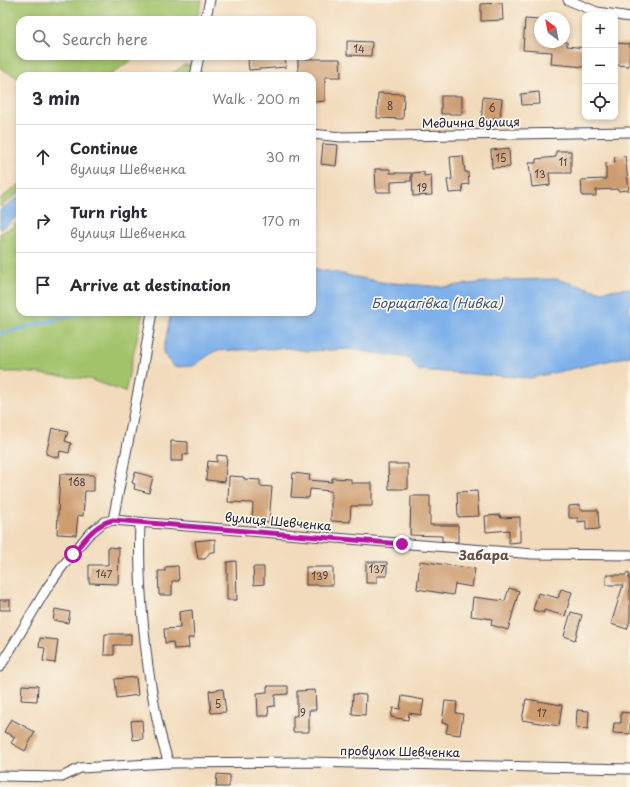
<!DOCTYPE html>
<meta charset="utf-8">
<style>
:root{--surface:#fff;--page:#f7f7f7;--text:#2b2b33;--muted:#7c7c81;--line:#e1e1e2}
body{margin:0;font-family:"Playpen Sans",sans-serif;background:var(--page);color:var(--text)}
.controls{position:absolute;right:12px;top:12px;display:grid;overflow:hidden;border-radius:8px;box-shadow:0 2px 6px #0003}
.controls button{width:36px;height:36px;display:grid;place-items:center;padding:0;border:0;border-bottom:1px solid var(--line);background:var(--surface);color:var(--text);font:20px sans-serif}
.compass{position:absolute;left:534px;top:12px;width:36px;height:36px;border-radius:50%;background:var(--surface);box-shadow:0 2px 6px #0003;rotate:328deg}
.stop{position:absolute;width:12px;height:12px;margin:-9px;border:3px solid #b5179e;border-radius:50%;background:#fff}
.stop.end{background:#b5179e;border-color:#fff;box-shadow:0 1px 4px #0008}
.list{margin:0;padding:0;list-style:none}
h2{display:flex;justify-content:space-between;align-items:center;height:52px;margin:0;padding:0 16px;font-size:17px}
h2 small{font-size:13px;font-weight:400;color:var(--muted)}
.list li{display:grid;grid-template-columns:26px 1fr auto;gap:12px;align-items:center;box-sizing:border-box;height:64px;padding:0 16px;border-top:1px solid var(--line)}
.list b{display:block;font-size:15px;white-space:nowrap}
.list p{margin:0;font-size:13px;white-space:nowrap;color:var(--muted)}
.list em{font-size:13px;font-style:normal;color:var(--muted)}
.icon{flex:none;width:22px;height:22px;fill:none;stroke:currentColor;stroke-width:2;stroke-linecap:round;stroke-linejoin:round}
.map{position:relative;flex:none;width:630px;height:787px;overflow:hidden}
.search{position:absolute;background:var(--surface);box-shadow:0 2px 6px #0003;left:16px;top:16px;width:300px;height:44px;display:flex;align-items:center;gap:10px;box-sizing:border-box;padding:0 14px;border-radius:12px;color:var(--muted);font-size:15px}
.panel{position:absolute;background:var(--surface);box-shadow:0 2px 6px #0003;left:16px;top:72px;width:300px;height:244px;border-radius:12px}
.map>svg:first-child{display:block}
</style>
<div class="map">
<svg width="630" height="787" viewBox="0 0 630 787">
<rect width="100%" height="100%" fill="#fbf7ec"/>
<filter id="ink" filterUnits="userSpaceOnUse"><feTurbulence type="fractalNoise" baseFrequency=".025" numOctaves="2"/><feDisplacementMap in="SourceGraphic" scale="8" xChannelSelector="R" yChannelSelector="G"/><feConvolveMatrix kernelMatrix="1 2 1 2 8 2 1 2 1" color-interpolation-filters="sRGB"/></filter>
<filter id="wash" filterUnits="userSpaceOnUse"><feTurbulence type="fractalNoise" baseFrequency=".012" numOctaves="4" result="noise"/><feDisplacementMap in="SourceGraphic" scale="16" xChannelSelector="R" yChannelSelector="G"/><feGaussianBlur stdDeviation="0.9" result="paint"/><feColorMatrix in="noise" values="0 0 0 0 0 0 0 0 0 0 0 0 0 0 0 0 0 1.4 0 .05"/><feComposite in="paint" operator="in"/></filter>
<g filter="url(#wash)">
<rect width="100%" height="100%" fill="#f2dbbc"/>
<g fill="#a2c36b" stroke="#627253">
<polygon points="0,0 202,0 198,15 188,20 20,20 20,56 137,56 109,76 20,76 20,79 0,68"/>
<polygon points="184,65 193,65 191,76 168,76"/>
<polygon points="20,184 20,192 0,207 0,199"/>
<polygon points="20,220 20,312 143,312 125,392 89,379 22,372 0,372 0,233 11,228"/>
</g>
<g fill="#7eb1ea" stroke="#506a92">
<polygon points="20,196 20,214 8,224 0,229 0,210"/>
<polygon points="312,268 381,282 443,287 504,280 556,279 598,291 630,288 630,356 530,378 418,370 409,358 348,349 308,351 288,348 215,351 193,366 174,367 163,353 171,312 312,312"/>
</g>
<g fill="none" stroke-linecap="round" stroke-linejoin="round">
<polyline stroke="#7eb1ea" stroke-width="3.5" points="0,334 84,312"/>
</g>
<g id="blocks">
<g fill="#cd9c70">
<polygon points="502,3 503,20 481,21 481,4"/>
<polygon points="525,19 540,20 540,42 567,42 567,46 585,48 585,67 551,64 552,52 523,50"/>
<polygon points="347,41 372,42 371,56 347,55"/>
<polygon points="615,43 630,44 629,66 615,65"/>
<polygon points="277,56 285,56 286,67 249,70 248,59"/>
<polygon points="298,59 340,59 341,77 325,77 325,101 312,102 312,76 298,76"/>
<polygon points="539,92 540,104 522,105 521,94"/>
<polygon points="378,93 404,94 403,119 377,118"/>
<rect x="441" y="96" width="21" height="18"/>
<polygon points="483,97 502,99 500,118 494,117 493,126 481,125"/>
<polygon points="323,144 338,145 336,166 321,164"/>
<polygon points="509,148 510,167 492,168 491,150"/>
<polygon points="556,151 571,151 571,173 549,173 550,185 532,187 529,163 536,163 536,159 556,157"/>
<polygon points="463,156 465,172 468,172 469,184 462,185 463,192 449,193 447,180 452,179 450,157"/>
<polygon points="625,156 629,190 618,191 617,189 596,190 596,196 582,196 581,180 606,179 606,163 615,162 614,157"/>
<polygon points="375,169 390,169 390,173 411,173 411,181 391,182 391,192 376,192"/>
<polygon points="424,172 424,176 431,175 432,195 413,196 412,173"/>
<polygon points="52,428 68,432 65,441 71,443 69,453 60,451 59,458 46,454"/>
<polygon points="171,441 188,442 188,455 183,454 183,461 171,461"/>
<polygon points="217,455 227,456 225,482 206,480 208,461 217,462"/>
<polygon points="388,464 408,464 408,489 389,489"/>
<polygon points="135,472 153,477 149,493 134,489 135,484 132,483"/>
<polygon points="293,473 310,475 309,480 332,482 332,478 351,479 351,483 372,483 372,506 351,506 350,522 331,521 331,491 310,489 309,498 291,497"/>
<polygon points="60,474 94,475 94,491 85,491 83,516 78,515 76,535 57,534"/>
<polygon points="229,476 244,477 244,479 260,480 260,486 272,487 269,522 252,521 253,503 228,502"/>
<polygon points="477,491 479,516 458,517 457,492"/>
<polygon points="411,496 430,496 430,525 458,525 458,542 442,541 442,536 410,535"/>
<polygon points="580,505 580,510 598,510 599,529 586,530 586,521 578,522 578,518 569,518 569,506"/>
<polygon points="500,515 501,518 520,517 520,542 509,543 509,530 486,532 485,516"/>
<polygon points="215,539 215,552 210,552 205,559 198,559 195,541"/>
<polygon points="108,547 119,548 118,584 89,583 89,565 108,565"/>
<polygon points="236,561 237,600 227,600 227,562"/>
<polygon points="420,561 475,569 472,587 455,584 453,595 417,589"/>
<polygon points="366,562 387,562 387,576 377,576 377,583 366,583"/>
<polygon points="178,566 179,581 172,581 172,595 159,595 158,571 165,571 165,567"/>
<polygon points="253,567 264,567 264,584 254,585"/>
<rect x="306" y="567" width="27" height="18"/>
<polygon points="627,572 629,573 630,598 630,621 627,629 611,624 623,585 606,585 606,575 626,575"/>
<polygon points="509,588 519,591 508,630 491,625 492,619 471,616 473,597 505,601"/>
<polygon points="561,589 572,592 565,616 544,610 544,613 533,610 538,593 558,598"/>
<rect x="0" y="600" width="10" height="10"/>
<polygon points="55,609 70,612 68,623 53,620"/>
<polygon points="192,610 194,638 188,638 189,648 174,649 173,642 165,643 164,629 180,628 179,612"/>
<polygon points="571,612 582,615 575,640 564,636"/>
<polygon points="105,634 131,634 131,645 114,645 114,655 104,655"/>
<polygon points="40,638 58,640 55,663 43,661 45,648 39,647"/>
<polygon points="136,677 138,695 117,698 115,679"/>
<polygon points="22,685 38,686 37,701 21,700"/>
<polygon points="267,686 288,686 288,694 275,695 275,706 268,707 269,716 258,716 257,693 267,692"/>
<polygon points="223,689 226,712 211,713 209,691"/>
<polygon points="315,690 316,710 309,710 309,732 293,732 293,716 297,716 297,691"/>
<polygon points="353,694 366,695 365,715 352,714"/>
<polygon points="402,696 424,700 421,715 409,713 408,720 391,717 393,708 400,709"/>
<polygon points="526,699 562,705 559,726 522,720"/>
<polygon points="445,701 457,702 456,713 463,714 460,735 446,733 448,724 442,723"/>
<polygon points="577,710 589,711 588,729 576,728"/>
<polygon points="621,712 630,713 630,734 613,733 614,723 621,723"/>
<polygon points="11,719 35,732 25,751 11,743 15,737 4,732"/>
<polygon points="142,720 143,739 133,740 131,721"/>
<polygon points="217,774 230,775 229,787 216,787"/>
</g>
</g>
</g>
<g filter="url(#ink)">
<use href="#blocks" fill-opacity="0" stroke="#413e4e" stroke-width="1"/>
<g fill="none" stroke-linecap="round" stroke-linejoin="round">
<g stroke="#413e4e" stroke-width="11">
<g id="street">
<polyline points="568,0 597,12 630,17"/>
<polyline points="205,20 210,0"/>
<polyline points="195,76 199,56"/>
<polyline points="312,134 341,137 630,132"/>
<polyline points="113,520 142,371 152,312"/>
<path d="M140,523C138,571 142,619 148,667C153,699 158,732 169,763"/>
<polyline points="0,667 47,588 62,567 88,535 104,522 113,520 533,554 630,555"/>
<polyline points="0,776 62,777 80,768 169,763 308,762 630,769"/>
</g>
</g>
<use href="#street" stroke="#fff" stroke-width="9"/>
</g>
</g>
<g fill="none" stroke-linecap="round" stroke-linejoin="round" filter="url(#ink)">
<path stroke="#b5179e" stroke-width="5" d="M73,554C84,540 95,524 113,520L402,544"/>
</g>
<g text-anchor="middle" stroke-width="3.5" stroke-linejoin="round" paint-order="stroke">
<g font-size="10" fill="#4d4048">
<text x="359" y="53">14</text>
<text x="390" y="110">8</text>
<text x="492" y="112">6</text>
<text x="501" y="162">15</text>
<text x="563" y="166">11</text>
<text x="540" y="178">13</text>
<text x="422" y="192">19</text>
<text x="77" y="486">168</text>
<text x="377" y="573">137</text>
<text x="104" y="578">147</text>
<text x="320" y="580">139</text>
<text x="218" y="708">5</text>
<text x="303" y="717">9</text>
<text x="542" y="717">17</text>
</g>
<g font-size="12" fill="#22223b" stroke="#fbf7ec">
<text transform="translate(471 123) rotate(-1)" y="4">Медична вулиця</text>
<text transform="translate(278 522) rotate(5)" y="4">вулиця Шевченка</text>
<text transform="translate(400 752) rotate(1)" y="4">провулок Шевченка</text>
</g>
<g font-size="13" font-style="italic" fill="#425478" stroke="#fbf7ec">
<text x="437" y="308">Борщагівка (Нивка)</text>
</g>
<g font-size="13" font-weight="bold" fill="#5e4d4e" stroke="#fbf7ec">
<text x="484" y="560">Забара</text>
</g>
</g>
</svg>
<div class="controls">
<button>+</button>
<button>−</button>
<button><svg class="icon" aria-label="locate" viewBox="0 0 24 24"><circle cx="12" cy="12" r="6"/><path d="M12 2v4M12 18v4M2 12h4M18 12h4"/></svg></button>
</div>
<svg class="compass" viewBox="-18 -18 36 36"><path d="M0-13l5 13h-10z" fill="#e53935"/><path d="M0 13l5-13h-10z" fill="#7c7c81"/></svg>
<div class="stop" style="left:73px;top:554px"></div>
<div class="stop end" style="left:402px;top:544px"></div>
<div class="search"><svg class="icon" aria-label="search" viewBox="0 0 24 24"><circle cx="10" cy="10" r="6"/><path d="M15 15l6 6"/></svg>Search here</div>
<section class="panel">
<h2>3 min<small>Walk · 200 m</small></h2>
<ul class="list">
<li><svg class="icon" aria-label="ahead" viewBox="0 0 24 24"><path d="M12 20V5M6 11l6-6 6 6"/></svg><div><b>Continue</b><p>вулиця Шевченка</p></div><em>30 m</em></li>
<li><svg class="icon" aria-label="right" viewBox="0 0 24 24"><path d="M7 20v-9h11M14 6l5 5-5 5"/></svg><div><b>Turn right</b><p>вулиця Шевченка</p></div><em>170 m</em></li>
<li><svg class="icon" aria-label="arrive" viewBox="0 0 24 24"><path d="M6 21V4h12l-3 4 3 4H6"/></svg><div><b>Arrive at destination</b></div></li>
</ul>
</section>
</div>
